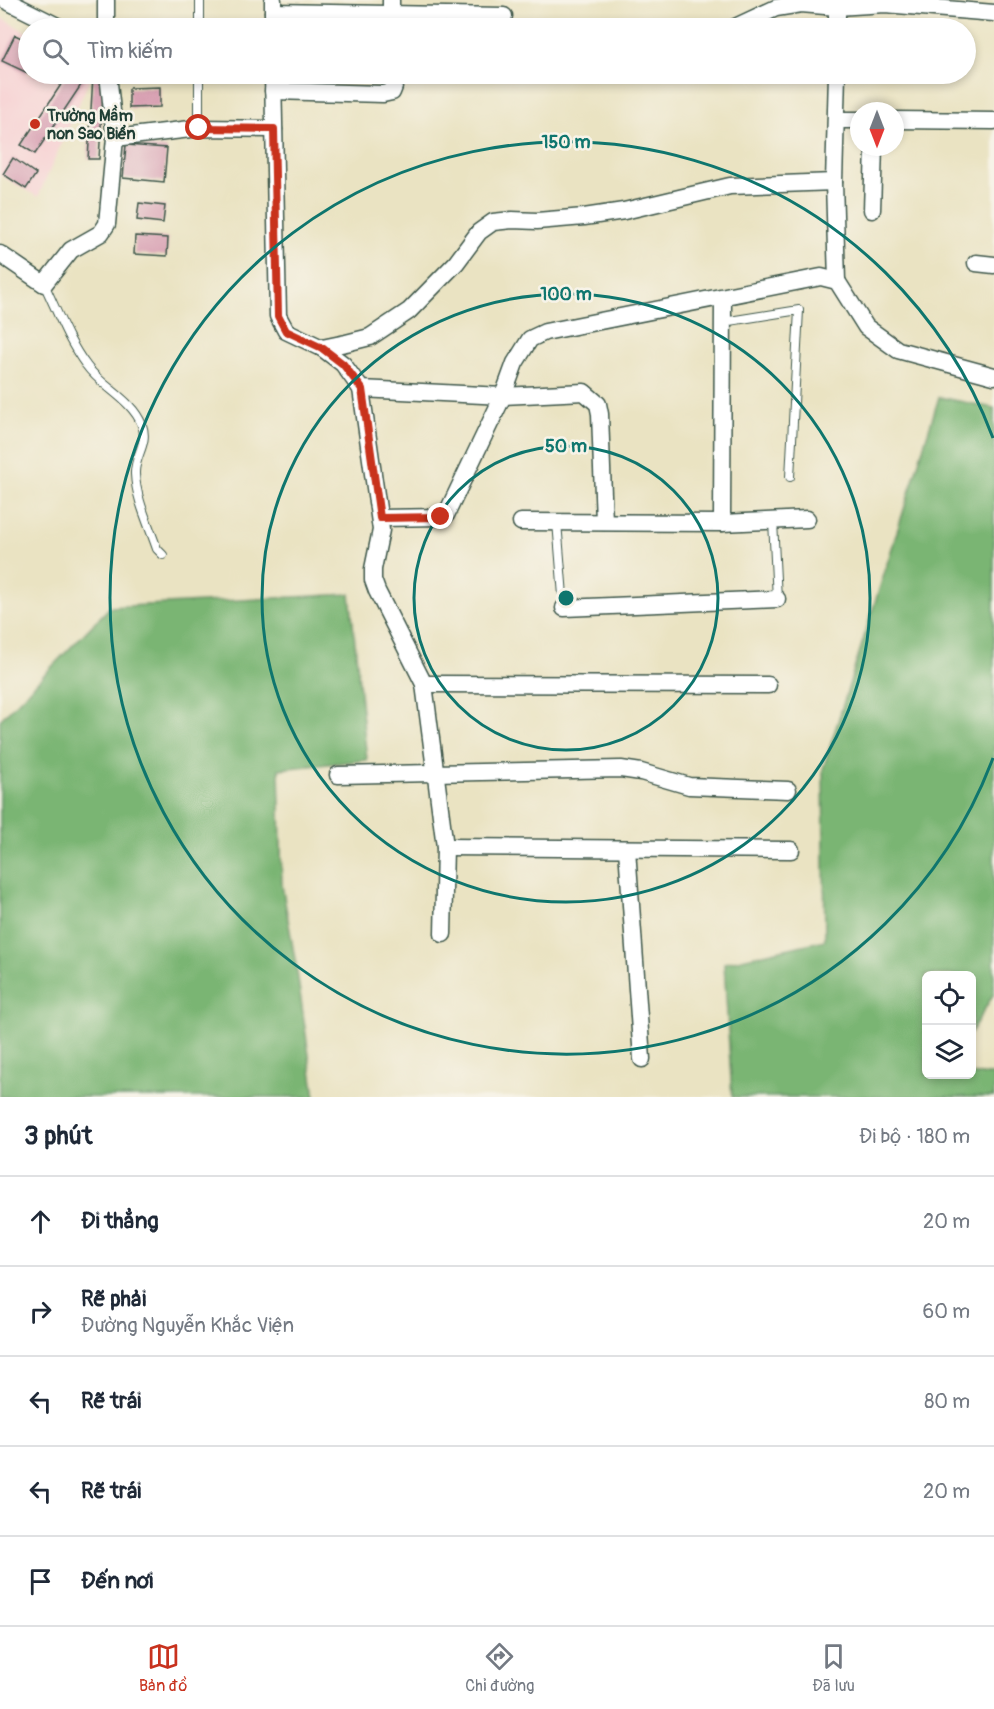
<!DOCTYPE html>
<html lang="vi">
<meta charset="utf-8">
<style>
:root{--surface:#fff;--page:#f6f6f7;--text:#1f2937;--muted:#747a83;--line:#e0e1e3;--accent:#c8321e}
body{margin:0;font-family:Pangolin,sans-serif;background:var(--page);color:var(--text)}
.controls{position:absolute;right:18px;bottom:18px;display:grid;overflow:hidden;border-radius:9px;box-shadow:0 3px 9px #0003}
.controls button{width:54px;height:54px;display:grid;place-items:center;padding:0;border:0;border-bottom:2px solid var(--line);background:var(--surface);color:var(--text);font:30px sans-serif}
.compass{position:absolute;left:850px;top:102px;width:54px;height:54px;border-radius:50%;background:var(--surface);box-shadow:0 3px 9px #0003;rotate:180deg}
.stop{position:absolute;width:18px;height:18px;margin:-14px;border:4px solid #c8321e;border-radius:50%;background:#fff}
.stop.end{background:#c8321e;border-color:#fff;box-shadow:0 2px 6px #0008}
.list{margin:0;padding:0;list-style:none}
h2{display:flex;justify-content:space-between;align-items:center;height:78px;margin:0;padding:0 24px;font-size:26px}
h2 small{font-size:20px;font-weight:400;color:var(--muted)}
.list li{display:grid;grid-template-columns:39px 1fr auto;gap:18px;align-items:center;box-sizing:border-box;height:90px;padding:0 24px;border-top:2px solid var(--line)}
.list b{display:block;font-size:22px;white-space:nowrap}
.list p{margin:0;font-size:20px;white-space:nowrap;color:var(--muted)}
.list em{font-size:20px;font-style:normal;color:var(--muted)}
.icon{flex:none;width:33px;height:33px;fill:none;stroke:currentColor;stroke-width:2;stroke-linecap:round;stroke-linejoin:round}
.map{position:relative;flex:none;width:994px;height:1097px;overflow:hidden}
.search{position:absolute;background:var(--surface);box-shadow:0 3px 9px #0003;left:18px;right:18px;top:18px;height:66px;display:flex;align-items:center;gap:15px;box-sizing:border-box;padding:0 21px;border-radius:33px;color:var(--muted);font-size:22px}
.sheet{height:528px;background:var(--surface)}
nav{display:flex;justify-content:space-around;align-items:center;box-sizing:border-box;height:84px;border-top:2px solid var(--line);background:var(--surface);font-size:16px;color:var(--muted)}
nav a{display:grid;justify-items:center;gap:3px}
nav .on{color:var(--accent)}
.map>svg:first-child{display:block}
</style>
<div class="map">
<svg width="994" height="1097" viewBox="0 0 994 1097">
<rect width="100%" height="100%" fill="#f7f3e8"/>
<filter id="ink" filterUnits="userSpaceOnUse"><feTurbulence type="fractalNoise" baseFrequency=".0167" numOctaves="2"/><feDisplacementMap in="SourceGraphic" scale="12" xChannelSelector="R" yChannelSelector="G"/><feConvolveMatrix kernelMatrix="1 2 1 2 8 2 1 2 1" color-interpolation-filters="sRGB"/></filter>
<filter id="wash" filterUnits="userSpaceOnUse"><feTurbulence type="fractalNoise" baseFrequency=".008" numOctaves="4" result="noise"/><feDisplacementMap in="SourceGraphic" scale="24" xChannelSelector="R" yChannelSelector="G"/><feGaussianBlur stdDeviation="1.35" result="paint"/><feColorMatrix in="noise" values="0 0 0 0 0 0 0 0 0 0 0 0 0 0 0 0 0 1.4 0 .05"/><feComposite in="paint" operator="in"/></filter>
<g filter="url(#wash)">
<rect width="100%" height="100%" fill="#eae3c2"/>
<polygon fill="#f7cfd2" points="0,17 28,33 28,74 92,74 38,197 0,175"/>
<g fill="#7ab573" stroke="#4c7954" stroke-width="1.5">
<polygon points="939,397 994,408 994,993 972,1031 972,975 926,975 926,1074 994,1075 994,1097 732,1097 724,963 825,940 823,769"/>
<polygon points="350,594 367,760 279,769 282,885 296,965 315,1097 0,1097 0,720 110,607"/>
</g>
<g id="blocks">
<g fill="#d79db0">
<polygon points="15,35 28,41 28,74 37,74 36,77 2,61"/>
<polygon points="68,74 77,74 85,79 35,154 21,145"/>
<polygon points="93,76 104,77 99,159 88,159"/>
<polygon points="160,87 160,107 129,108 129,88"/>
<polygon points="126,145 167,148 164,182 123,178"/>
<polygon points="13,158 36,174 26,189 3,174"/>
<polygon points="139,203 165,206 163,223 137,220"/>
<polygon points="135,236 168,238 167,256 134,254"/>
</g>
</g>
</g>
<g filter="url(#ink)">
<use href="#blocks" fill-opacity="0" stroke="#3d5649" stroke-width="1.5"/>
<g fill="none" stroke-linecap="round" stroke-linejoin="round">
<g stroke="#3d5649" stroke-width="10">
<g id="service">
<polyline points="200,28 200,0"/>
<polyline points="199,128 199,74"/>
<path d="M44,284C57,311 68,341 86,365C102,388 131,398 142,425C149,444 134,456 135,474C136,499 149,525 157,549L163,555"/>
<polyline points="723,322 799,310 790,477"/>
<polyline points="773,521 777,599"/>
<polyline points="557,522 564,608"/>
</g>
</g>
<g stroke="#3d5649" stroke-width="19">
<g id="minor">
<polyline points="5,0 61,28"/>
<polyline points="273,0 273,28"/>
<polyline points="391,0 391,28"/>
<polyline points="837,7 837,28"/>
<polyline points="273,12 504,16"/>
<polyline points="106,28 106,0"/>
<polyline points="733,28 776,8 801,4 837,7 885,4 994,13"/>
<polyline points="273,74 278,316 286,331 322,348 346,343 370,337 409,311 456,263 479,232 493,222 512,220 537,221 584,217 624,211 730,186 834,182"/>
<polyline points="273,91 383,94 392,92 394,87 393,74"/>
<polyline points="837,120 859,120"/>
<polyline points="895,120 994,121"/>
<polyline points="115,138 199,128 274,129"/>
<polyline points="872,210 874,147"/>
<polyline points="0,254 44,284 71,250 101,233 107,224 115,138 108,74"/>
<polyline points="976,263 994,265"/>
<polyline points="837,281 834,182 837,74"/>
<polyline points="322,348 343,364 361,389 503,396 584,392 598,404 600,414 604,522"/>
<polyline points="361,389 381,530 373,569 373,580 377,591 424,684 445,847 443,934"/>
<polyline points="380,518 441,517 446,515 503,396 515,363 530,339 545,332 821,277 837,281 866,327 898,350 994,376"/>
<polyline points="521,522 722,523 807,519"/>
<polyline points="722,523 723,297"/>
<polyline points="564,608 777,599"/>
<polyline points="424,684 768,685"/>
<polyline points="338,775 621,769 641,772 689,786 788,790"/>
<polyline points="445,847 791,850"/>
<polyline points="627,849 642,1059"/>
</g>
</g>
<use href="#service" stroke="#fff" stroke-width="8"/>
<use href="#minor" stroke="#fff" stroke-width="16"/>
</g>
</g>
<g fill="none" stroke-linecap="round" stroke-linejoin="round" filter="url(#ink)">
<polyline stroke="#c8321e" stroke-width="8" points="199,128 274,129 278,316 286,331 322,348 343,364 362,389 380,518 441,517"/>
</g>
<g fill="none" stroke="#0f766e" stroke-width="3">
<circle cx="566" cy="598" r="152"/>
<circle cx="566" cy="598" r="304"/>
<path d="M993 758A456 456 0 1 1 993 438"/>
</g>
<circle fill="#c8321e" stroke="#f7f3e8" stroke-width="2" cx="35" cy="124" r="6"/>
<g text-anchor="middle" stroke-width="5" stroke-linejoin="round" paint-order="stroke">
<g font-size="16" font-weight="bold" fill="#1f3d34" stroke="#f7f3e8" text-anchor="start">
<text x="47" y="121">Trường Mầm<tspan x="47" dy="18">non Sao Biển</tspan></text>
</g>
</g>
<circle cx="566" cy="598" r="9" fill="#0f766e" stroke="#f7f3e8" stroke-width="3"/>
<g font-size="18" text-anchor="middle" font-weight="bold" fill="#0f766e" stroke="#f7f3e8" stroke-width="5" stroke-linejoin="round" paint-order="stroke">
<text x="566" y="148">150 m</text>
<text x="566" y="300">100 m</text>
<text x="566" y="452">50 m</text>
</g>
</svg>
<div class="controls">
<button><svg class="icon" aria-label="locate" viewBox="0 0 24 24"><circle cx="12" cy="12" r="6"/><path d="M12 2v4M12 18v4M2 12h4M18 12h4"/></svg></button>
<button><svg class="icon" aria-label="layers" viewBox="0 0 24 24"><path d="M12 4l9 5-9 5-9-5zM3 14l9 5 9-5"/></svg></button>
</div>
<svg class="compass" viewBox="-18 -18 36 36"><path d="M0-13l5 13h-10z" fill="#e53935"/><path d="M0 13l5-13h-10z" fill="#747a83"/></svg>
<div class="stop" style="left:199px;top:128px"></div>
<div class="stop end" style="left:441px;top:517px"></div>
<div class="search"><svg class="icon" aria-label="search" viewBox="0 0 24 24"><circle cx="10" cy="10" r="6"/><path d="M15 15l6 6"/></svg>Tìm kiếm</div>
</div>
<section class="sheet">
<h2>3 phút<small>Đi bộ · 180 m</small></h2>
<ul class="list">
<li><svg class="icon" aria-label="ahead" viewBox="0 0 24 24"><path d="M12 20V5M6 11l6-6 6 6"/></svg><div><b>Đi thẳng</b></div><em>20 m</em></li>
<li><svg class="icon" aria-label="right" viewBox="0 0 24 24"><path d="M7 20v-9h11M14 6l5 5-5 5"/></svg><div><b>Rẽ phải</b><p>Đường Nguyễn Khắc Viện</p></div><em>60 m</em></li>
<li><svg class="icon" aria-label="left" viewBox="0 0 24 24"><path d="M17 20v-9H6M10 6l-5 5 5 5"/></svg><div><b>Rẽ trái</b></div><em>80 m</em></li>
<li><svg class="icon" aria-label="left" viewBox="0 0 24 24"><path d="M17 20v-9H6M10 6l-5 5 5 5"/></svg><div><b>Rẽ trái</b></div><em>20 m</em></li>
<li><svg class="icon" aria-label="arrive" viewBox="0 0 24 24"><path d="M6 21V4h12l-3 4 3 4H6"/></svg><div><b>Đến nơi</b></div></li>
</ul>
</section>
<nav>
<a class="on"><svg class="icon" aria-label="map" viewBox="0 0 24 24"><path d="M3 6l6-2 6 2 6-2v14l-6 2-6-2-6 2zM9 4v14M15 6v14"/></svg>Bản đồ</a>
<a><svg class="icon" aria-label="directions" viewBox="0 0 24 24"><path d="M12 3l9 9-9 9-9-9zM9 14v-3h6M13 9l2 2-2 2"/></svg>Chỉ đường</a>
<a><svg class="icon" aria-label="saved" viewBox="0 0 24 24"><path d="M7 4h10v16l-5-4-5 4z"/></svg>Đã lưu</a>
</nav>
